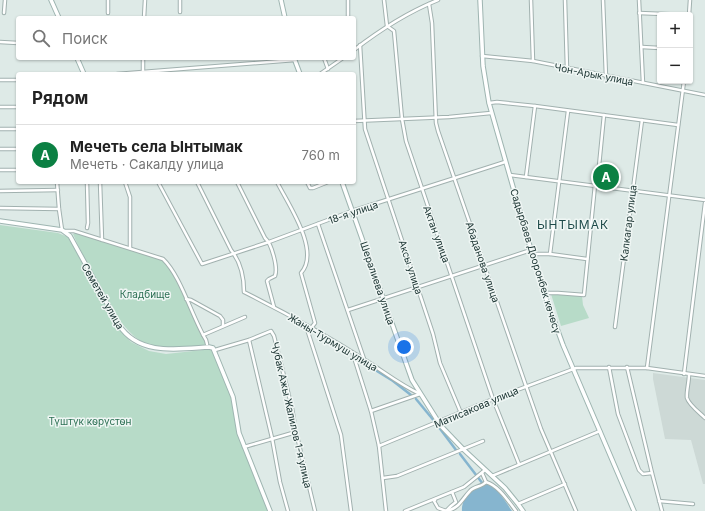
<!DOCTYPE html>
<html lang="ru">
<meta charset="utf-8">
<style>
:root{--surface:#fff;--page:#f6f6f6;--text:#222;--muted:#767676;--line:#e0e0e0;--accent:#0b8043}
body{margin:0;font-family:Inter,sans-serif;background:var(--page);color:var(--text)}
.controls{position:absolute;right:12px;top:12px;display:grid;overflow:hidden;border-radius:4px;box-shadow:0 1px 3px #0004}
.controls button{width:36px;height:36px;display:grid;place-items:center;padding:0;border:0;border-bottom:1px solid var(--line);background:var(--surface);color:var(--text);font:20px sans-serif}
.you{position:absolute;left:404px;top:347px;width:14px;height:14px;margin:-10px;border:3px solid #fff;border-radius:50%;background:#1a73e8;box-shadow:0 0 0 6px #1a73e833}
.badge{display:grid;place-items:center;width:26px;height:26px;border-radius:50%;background:var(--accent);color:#fff;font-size:13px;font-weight:700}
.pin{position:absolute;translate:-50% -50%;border:2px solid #fff;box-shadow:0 1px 4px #0006}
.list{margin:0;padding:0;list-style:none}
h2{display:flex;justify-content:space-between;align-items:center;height:52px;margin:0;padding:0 16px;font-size:17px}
h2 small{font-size:13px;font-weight:400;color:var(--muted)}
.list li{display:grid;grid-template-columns:26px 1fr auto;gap:12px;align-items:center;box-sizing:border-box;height:60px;padding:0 16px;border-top:1px solid var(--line)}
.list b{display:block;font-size:15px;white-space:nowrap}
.list p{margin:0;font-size:13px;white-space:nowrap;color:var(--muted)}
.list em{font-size:13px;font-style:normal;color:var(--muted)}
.icon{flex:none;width:22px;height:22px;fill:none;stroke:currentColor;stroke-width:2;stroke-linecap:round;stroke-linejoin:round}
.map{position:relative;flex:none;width:705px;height:511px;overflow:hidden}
.search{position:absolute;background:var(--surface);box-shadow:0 1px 3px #0004;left:16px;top:16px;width:340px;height:44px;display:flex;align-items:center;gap:10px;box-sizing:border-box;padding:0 14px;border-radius:4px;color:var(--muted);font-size:15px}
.panel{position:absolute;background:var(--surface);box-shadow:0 1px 3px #0004;left:16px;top:72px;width:340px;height:112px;border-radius:4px}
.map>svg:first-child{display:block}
</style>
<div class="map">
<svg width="705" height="511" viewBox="0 0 705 511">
<rect width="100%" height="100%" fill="#deeae7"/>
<polygon fill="#cdd9d6" points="653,373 705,380 705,484 703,484 691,440 665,439 653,379"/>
<g fill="#b7dbc8">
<polygon points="0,225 58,233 68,237 118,328 131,342 149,351 166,354 212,349 236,404 240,437 268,511 0,511"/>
<path d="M76,233L162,258L172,268L205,338L207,344C192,348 166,350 151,346C118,336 92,272 77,243L73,234Z"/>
<polygon points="551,294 582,296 583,305 589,318 561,326"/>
</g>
<path fill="#86b5cf" d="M487,484C498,488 506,502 512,511H462C461,503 467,492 475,489C479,487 483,486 487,484Z"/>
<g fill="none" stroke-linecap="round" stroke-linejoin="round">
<g stroke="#86b5cf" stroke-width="2.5">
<polyline points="364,363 393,381 411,395"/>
<polyline points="416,399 435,422"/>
<polyline points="438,426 456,450"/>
<polyline points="460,454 483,484"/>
</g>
<g stroke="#a1b1af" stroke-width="4.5">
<g id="street">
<polyline points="108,0 108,13"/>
<polyline points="384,0 387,26 394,31 402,119 406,141 493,399 519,464"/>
<polyline points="531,0 533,61"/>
<polyline points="565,0 567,69"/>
<polyline points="603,0 606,77"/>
<polyline points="639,0 643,83"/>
<polyline points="429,4 432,23 436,123 438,131 526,386 541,429 576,511"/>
<polyline points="180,12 180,0"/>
<polyline points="4,13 5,0"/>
<polyline points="639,13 689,15 690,0"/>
<polyline points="144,18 145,0"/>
<polyline points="348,18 348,0"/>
<polyline points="0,42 18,43"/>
<polyline points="360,45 365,129 433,334 440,363 461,413"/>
<polyline points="642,47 660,48"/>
<path d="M354,50C380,30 408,12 438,0"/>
<polyline points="482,56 533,61 705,95"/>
<polyline points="324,58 328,69"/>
<polyline points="143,73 143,58"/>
<polyline points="117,74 295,60"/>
<polyline points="320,74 343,58"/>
<polyline points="0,80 18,80"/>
<polyline points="489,103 497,102 535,106 678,125"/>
<polyline points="0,107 18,107"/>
<polyline points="354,121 449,117 491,113"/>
<polyline points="0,129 18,129"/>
<polyline points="0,149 18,149"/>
<polyline points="0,170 18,170"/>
<polyline points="510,175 705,200"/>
<polyline points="526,177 535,106"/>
<polyline points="57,182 59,209 62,230"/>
<polyline points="87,182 88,223 87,228"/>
<polyline points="100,182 102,240"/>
<polyline points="125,182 130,197 130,248"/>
<polyline points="158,182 202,264 269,242 352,211 505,162"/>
<path d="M197,182L231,250C240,261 244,277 244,292C286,313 326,335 365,360C383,371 400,385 420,394"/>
<path d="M237,182L265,238C272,244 278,268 275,276L269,279L267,281L274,307"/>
<path d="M277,182C288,204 321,251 301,273L315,323L308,332L341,435L351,511"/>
<polyline points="307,182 310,188 313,188 328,182"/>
<polyline points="0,191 58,190"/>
<polyline points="0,208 59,209"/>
<polyline points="318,224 364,359"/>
<path d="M64,231H74L163,259C181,276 192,317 206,340L207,344"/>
<polyline points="533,254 550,254 587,259"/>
<polyline points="550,254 568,111"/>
<polyline points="544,293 558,293 584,295 595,185 599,166 604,115"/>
<polyline points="186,299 191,300 220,316 223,320 223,326"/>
<polyline points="348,310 531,250"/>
<polyline points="615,327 642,120"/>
<polyline points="203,335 245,317"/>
<polyline points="249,340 272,438 280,482 288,511"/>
<polyline points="215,350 249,340 271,331 274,336 292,408 296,432 315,511"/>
<polyline points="353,354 371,411 379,446 386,511"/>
<polyline points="609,367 618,414 639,470 643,474 652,473"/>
<polyline points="627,367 652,473 662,511"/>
<polyline points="647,368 684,81"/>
<polyline points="684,374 705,203"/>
<path d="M689,375C689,382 686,393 687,398C689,405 700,413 705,418"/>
<polyline points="371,411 420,394"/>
<polyline points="379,446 493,399 576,368 647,368 705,376"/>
<polyline points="244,447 296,432"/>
<path d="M482,473L486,482C499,486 508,501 516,511"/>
<polyline points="492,476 600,431"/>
<polyline points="383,478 397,476 483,441"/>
<polyline points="435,500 434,501 438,508 446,511 451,506 456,502 452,492"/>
<polyline points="659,501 693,504"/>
<polyline points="518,504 565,484"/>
<polyline points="405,511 464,487 485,470"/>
<path d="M446,511C459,509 462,499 470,491C474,486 482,487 486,482"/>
</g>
</g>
<g stroke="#9eb5b1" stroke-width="5.5">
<g id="secondary">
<polyline points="51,0 59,18"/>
<polyline points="281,0 285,18"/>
<polyline points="480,0 483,66 489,103 531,250 544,293 563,345 634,511"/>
<polyline points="77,58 84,74"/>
<polyline points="294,58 300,74"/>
<polyline points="342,182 412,380 441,426 463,449 505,488 518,504 523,511"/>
<path d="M0,221L62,230L70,236L119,325C139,356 178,349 209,347L213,348L233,397L239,433L270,511"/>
</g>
</g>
<use href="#street" stroke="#fff" stroke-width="2.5"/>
<use href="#secondary" stroke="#fff" stroke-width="3.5"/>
</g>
<g text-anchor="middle" stroke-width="3" stroke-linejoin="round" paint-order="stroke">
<g font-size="10" fill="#203937" stroke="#eff6f4">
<text transform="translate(594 74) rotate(11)" y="4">Чон-Арык улица</text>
<text transform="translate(353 212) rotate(-19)" y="4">18-я улица</text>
<text transform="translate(628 223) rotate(-83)" y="4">Калкагар улица</text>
<text transform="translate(437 234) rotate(70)" y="4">Актан улица</text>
<text transform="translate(536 261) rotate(73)" y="4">Садырбаев Дооронбек көчөсү</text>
<text transform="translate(483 262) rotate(71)" y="4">Абаданова улица</text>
<text transform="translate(411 267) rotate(72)" y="4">Аксы улица</text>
<text transform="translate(378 283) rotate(71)" y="4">Шералиева улица</text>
<text transform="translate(103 296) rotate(60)" y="4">Семетей улица</text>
<text transform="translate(333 342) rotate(31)" y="4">Жаны-Турмуш улица</text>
<text transform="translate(476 407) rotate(-23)" y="4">Матисакова улица</text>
<text transform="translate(292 415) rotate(77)" y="4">Чубак Ажы Жалилов 1-я улица</text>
</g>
<g font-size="10" fill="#2b6f53" stroke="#eff6f4">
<text x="145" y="298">Кладбище</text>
<text x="90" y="425">Түштүк көрүстөн</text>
</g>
<g font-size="12" letter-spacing="1" fill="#1d4a49" stroke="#eff6f4">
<text x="573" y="229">ЫНТЫМАК</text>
</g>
</g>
</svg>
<div class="controls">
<button>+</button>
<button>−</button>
</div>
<div class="you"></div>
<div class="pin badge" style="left:606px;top:177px">A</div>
<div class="search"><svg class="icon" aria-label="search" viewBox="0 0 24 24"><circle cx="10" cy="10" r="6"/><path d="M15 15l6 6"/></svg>Поиск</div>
<section class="panel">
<h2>Рядом<small></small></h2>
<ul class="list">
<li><span class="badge">A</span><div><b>Мечеть села Ынтымак</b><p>Мечеть · Сакалду улица</p></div><em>760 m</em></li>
</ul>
</section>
</div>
